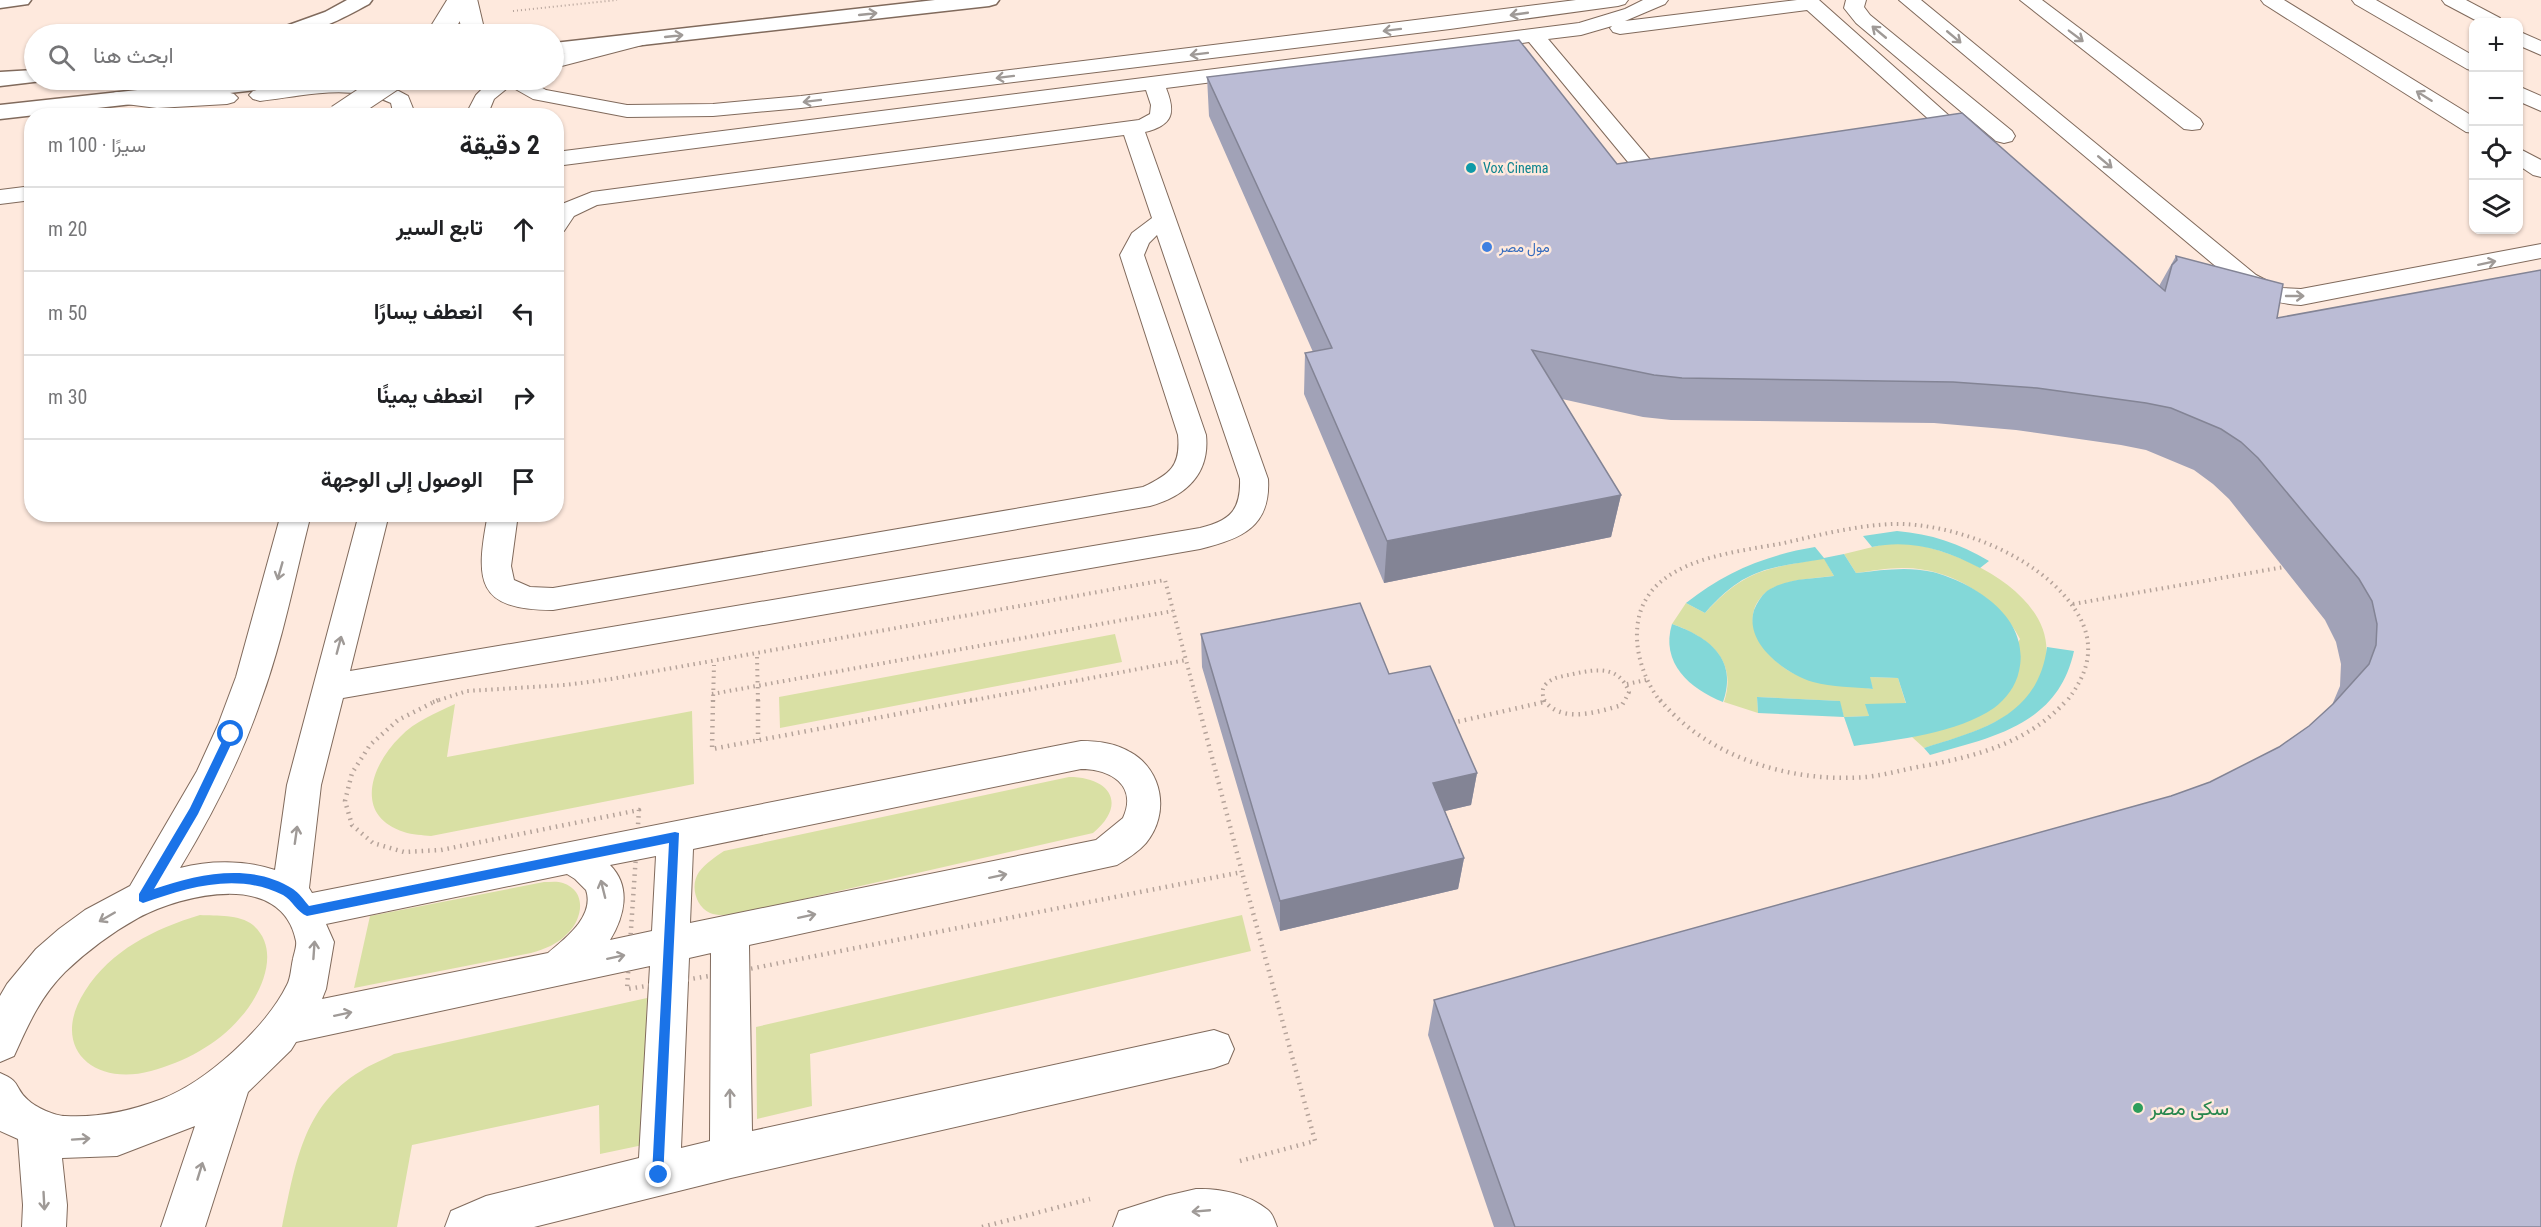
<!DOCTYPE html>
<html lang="ar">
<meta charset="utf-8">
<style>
:root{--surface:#fff;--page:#f6f6f6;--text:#202124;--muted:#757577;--line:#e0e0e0}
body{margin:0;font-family:"Roboto Condensed",Vazirmatn,sans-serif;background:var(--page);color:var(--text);direction:rtl}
.controls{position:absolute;right:18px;top:18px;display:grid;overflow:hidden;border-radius:12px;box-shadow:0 2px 4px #0004}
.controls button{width:54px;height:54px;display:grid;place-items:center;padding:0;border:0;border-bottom:2px solid var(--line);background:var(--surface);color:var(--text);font:30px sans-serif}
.stop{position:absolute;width:18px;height:18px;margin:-14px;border:4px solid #1a73e8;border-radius:50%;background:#fff}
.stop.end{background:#1a73e8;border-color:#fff;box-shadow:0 2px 6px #0008}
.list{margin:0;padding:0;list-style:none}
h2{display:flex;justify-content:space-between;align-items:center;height:78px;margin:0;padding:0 24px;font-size:26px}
h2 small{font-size:20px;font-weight:400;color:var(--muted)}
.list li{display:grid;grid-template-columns:39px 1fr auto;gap:18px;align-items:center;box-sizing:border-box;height:84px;padding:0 24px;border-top:2px solid var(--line)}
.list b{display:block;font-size:22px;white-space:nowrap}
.list em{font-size:20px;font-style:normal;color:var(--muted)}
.icon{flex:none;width:33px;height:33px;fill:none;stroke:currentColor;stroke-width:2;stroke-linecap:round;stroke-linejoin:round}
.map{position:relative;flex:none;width:2541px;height:1227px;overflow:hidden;direction:ltr}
.search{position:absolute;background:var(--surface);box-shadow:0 2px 4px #0004;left:24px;top:24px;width:540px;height:66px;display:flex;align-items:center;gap:15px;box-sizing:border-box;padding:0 21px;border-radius:33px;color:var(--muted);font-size:22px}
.panel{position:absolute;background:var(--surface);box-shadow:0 2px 4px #0004;left:24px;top:108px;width:540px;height:414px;border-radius:24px;direction:rtl}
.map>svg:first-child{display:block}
</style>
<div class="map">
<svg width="2541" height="1227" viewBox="0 0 2541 1227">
<rect width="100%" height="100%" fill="#fee9dd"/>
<g fill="#d9e0a4">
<path d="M1903,543C1957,548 2055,593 2046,659C2044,674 2034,692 2023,703C1995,728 1959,737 1924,748L1912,737L1974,718L2020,639C1999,598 1950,567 1902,568C1887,568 1871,571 1856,573L1844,554L1885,544Z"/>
<path d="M1824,558L1834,576C1815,578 1779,580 1764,594C1736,621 1766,658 1791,672C1805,680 1854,686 1873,689L1869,677L1898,678L1906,704H1866L1869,716L1844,717L1839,701L1757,697L1758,713L1724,702C1738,660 1709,637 1672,624L1686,603L1705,613C1746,568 1767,569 1824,558Z"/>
<polygon points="1115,634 1122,662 780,728 779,697"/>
<path d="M455,704L447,757L692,711L694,784L431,836C423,835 412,835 404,832C353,816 371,765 400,737C415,721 436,713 455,704Z"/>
<path d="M1069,777C1110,777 1128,804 1093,833L742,913C732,914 720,917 710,913C695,906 690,885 699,872C706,863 715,857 724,851Z"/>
<path d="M544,882C550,882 558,881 563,883C587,891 583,918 568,933C558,944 545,949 531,953L354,988L370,916Z"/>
<path d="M200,915C217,916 239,914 253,925C282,950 261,995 240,1018C217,1045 184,1062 151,1071C93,1087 49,1047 85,991C111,950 154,929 200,915Z"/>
<polygon points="1242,915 1251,951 810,1054 812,1106 757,1119 756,1027"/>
<path d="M647,998L643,1145L600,1154L599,1105L412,1145L397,1227H282C295,1167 302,1106 361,1071C371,1064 383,1060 394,1054Z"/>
</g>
<g fill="#83d8d8">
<path d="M1897,531C1931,534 1959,543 1989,561L1980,568C1945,550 1911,539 1872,547L1863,536Z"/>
<path d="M1815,547L1824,558L1844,554L1856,573C1882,570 1907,566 1933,572C1977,584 2031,619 2019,671C2016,686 2006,699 1994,708C1958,733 1896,740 1854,746L1844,717L1758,713L1757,697L1840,701L1844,717L1869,716L1865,704L1906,703L1898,678L1870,677L1873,689C1854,687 1832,687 1813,682C1785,673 1744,644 1754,610C1757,603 1761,596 1767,591C1786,578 1812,579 1834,576L1824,559C1767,568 1745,568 1705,613L1686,603C1725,572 1766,555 1815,547Z"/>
<path d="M1672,624C1709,637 1738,659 1723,702C1690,689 1660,663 1672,624Z"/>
<path d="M2047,647L2074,651C2058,725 1993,737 1930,755L1924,748C1981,730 2038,717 2047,647Z"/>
</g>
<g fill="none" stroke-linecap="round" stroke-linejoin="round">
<g stroke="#806a5c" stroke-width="2">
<g id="lane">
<polygon points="1576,0 1628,0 1625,4 1618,6 1450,29 801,108 713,116 627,117 533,99 510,86 494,99 487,116 465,116 476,95 491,80 528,80 546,90 627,105 713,104 801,96"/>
<path d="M1643,0H1668L1665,4L1625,21L1797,0H1819L1982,145L1979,150L1971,152L1963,150L1807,10L1620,34L1613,32L1610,28L1612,26L1581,35L1548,39L1658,169L1661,174L1658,179L1650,181L1642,179L1529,42L1166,88C1176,113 1173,125 1145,132L1268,479C1271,527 1241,539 1200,549L343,698L321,785L309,888L312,893L1081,741C1098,741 1115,743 1130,752C1163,770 1170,814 1146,843C1138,852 1127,859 1117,865L749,945L752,1131L1214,1030L1228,1035L1234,1049L1228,1063L1214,1068L731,1178L534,1227H445L451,1211L486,1196L639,1158L650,966L296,1042L291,1050L248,1092L205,1227H161L195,1126L117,1156L62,1158L67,1205L66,1227H22L23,1205L18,1139L0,1131V1073C22,1082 14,1088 28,1100C35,1107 55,1116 65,1116C99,1118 130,1111 162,1099C206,1082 266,1028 287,985C291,978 291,967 293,959C294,954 297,946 296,941C282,870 183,894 138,918C111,933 87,951 65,972C40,997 28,1025 14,1056L0,1062V996L7,984L36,949L59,929L85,910L130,886L197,771L218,725L236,677L281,514H311C295,576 283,640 261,700C241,759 212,815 180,868C210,860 245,860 275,870L287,785L359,514H389L350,671L1200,528C1230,521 1241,510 1240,479L1157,235L1149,243L1144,255L1206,435C1210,474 1186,496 1150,506L553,610C476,610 475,581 488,514H518L511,566L514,580L530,587L553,588L1143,487C1170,474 1181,466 1178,435L1120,255L1132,233L1152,218L1124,135L597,205L574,216L564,231L556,233L557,206L592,192L1139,120L1150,114L1151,105L1146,90L556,166V152L1579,23L1625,9ZM1081,769C1110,769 1138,785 1123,818L1096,840L690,923L693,849ZM656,856L652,931L610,940C624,917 632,887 610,865ZM567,874L575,879L586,890C595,916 566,938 548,953L322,999L326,989L334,942L326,924ZM711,953L710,1141L681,1148L689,958Z"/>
<polygon points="1846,0 1866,0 1864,7 1870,15 2012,131 2015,136 2012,141 2004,143 1996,141 1856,23 1844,8"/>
<path d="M1899,0H1921L2256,275L2281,288L2301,289L2541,244V258L2301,305C2278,304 2257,298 2238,285Z"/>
<polygon points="2020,0 2042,0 2200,119 2203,124 2200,129 2192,130 2184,129"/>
<polygon points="2261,0 2284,0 2474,117 2474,133 2466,132 2264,4"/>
<polygon points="2352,0 2376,0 2474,56 2474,71 2467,69 2355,4"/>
<polygon points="2442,0 2466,0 2500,18 2503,22 2479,22 2445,4"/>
<polygon points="2518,31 2541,41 2541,55 2518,45"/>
<polygon points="643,33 650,35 653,39 650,43 554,68 554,56"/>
<path d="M351,80L393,88L408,96L416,116H394L391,103C350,83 303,96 260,101L253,99L249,95L253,91L260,89L314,81Z"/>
<polygon points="2518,86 2541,96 2541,111 2518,101"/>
<polygon points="117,92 157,96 227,92 234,94 238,98 234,102 227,104 157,108 110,102 106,98 110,94"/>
<polygon points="2518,148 2541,160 2541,177 2533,175 2518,165"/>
<polygon points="32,186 32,200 0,204 0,190"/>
<path d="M1196,1189C1220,1188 1249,1194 1268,1210C1273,1214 1275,1222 1277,1227H1113L1119,1211L1166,1196Z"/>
</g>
</g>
<g stroke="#806a5c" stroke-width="3">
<g id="primary">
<path d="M347,0H372L369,4C338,21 307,38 272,34L275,30L325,12Z"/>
<polygon points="935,0 999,0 996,4 989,6 554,55 554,43"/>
<polygon points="34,70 34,80 42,81 0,86 0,72"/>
<polygon points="229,80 294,80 291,85 283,87 0,119 0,105"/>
</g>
</g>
<g stroke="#806a5c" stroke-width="3">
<polygon id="highway" points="0,0 31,0 28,4 0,8"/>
</g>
<polyline stroke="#b5a39a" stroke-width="2" stroke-dasharray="1 3" stroke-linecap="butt" points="513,11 617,0"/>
<g stroke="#b5a39a" stroke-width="4" stroke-dasharray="1.5 4.5" stroke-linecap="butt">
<polyline points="2073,604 2284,567"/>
<polyline points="757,657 758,702"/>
<polyline points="1627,684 1646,680"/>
<polyline points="712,694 1173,611"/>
<polyline points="433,702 467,691 565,685 611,679 1165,580 1197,702"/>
<polyline points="713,702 714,665"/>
<polyline points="964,702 1186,660"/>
<path d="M1544,702C1543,695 1541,689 1546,684C1553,677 1564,676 1573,674C1596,669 1619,665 1629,692L1624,702"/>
<path d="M1661,702C1647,685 1638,661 1637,639C1634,560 1727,554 1784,543C1819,535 1854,526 1891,524C1954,522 2042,557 2076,611C2097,644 2089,673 2066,702"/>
</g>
<g stroke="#b5a39a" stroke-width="4.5" stroke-dasharray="1.5 5" stroke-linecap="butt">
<polyline points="438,700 398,720 370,745 352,773 345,801 352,825 373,843 404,852 441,850 639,810 627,989 729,973 1242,872 1197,700"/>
<polyline points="713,700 712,749 972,700"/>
<polyline points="758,700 758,740"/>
<path d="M1544,700C1561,724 1598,712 1622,705L1625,700"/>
<path d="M1660,700C1709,758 1791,783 1866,777C1887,775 1908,768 1929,765C1981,755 2030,741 2067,700"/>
<polyline points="1452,723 1544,702"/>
<polyline points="1240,1161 1315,1141 1242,872"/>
<polyline points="982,1227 1090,1199"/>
</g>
<use href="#lane" fill="#fff" fill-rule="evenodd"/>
<use href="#primary" fill="#fff" fill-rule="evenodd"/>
<use href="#highway" fill="#fff" fill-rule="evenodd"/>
<g stroke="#806a5c" stroke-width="24" stroke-linecap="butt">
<g id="lane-bridge">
<polyline points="466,0 474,34"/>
<polyline points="439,34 460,0"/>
<polyline points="338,116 392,80"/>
</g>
</g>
<use href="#lane-bridge" stroke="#fff" stroke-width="22"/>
</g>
<g fill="#a1a2b7">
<polygon points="1207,77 1617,164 2159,286 2176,256 2277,318 2541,270 2541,1227 1494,1227 1428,1035 1434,1000 2171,796 2210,782 2279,747 2309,726 2329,708 2332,705 2340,686 2341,664 2336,642 2325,620 2229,499 2213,484 2194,470 2146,450 2121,445 2016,430 1934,423 1671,420 1643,417 1562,399 1621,495 1611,537 1384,583 1304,394 1305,353 1313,352 1209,116"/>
<polygon points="1201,634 1389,674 1477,773 1471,805 1445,811 1464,858 1458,889 1280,931 1202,667"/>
</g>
<g fill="#838495">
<polygon points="1621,495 1611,537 1384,583 1387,541"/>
<polygon points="1477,773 1471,805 1428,815 1433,783"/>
<polygon points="1464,858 1458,889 1280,931 1280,901"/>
</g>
<g fill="#bbbcd5" stroke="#838495" stroke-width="1.5">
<polygon points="1519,40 1617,164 1962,113 2165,291 2172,265 2177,260 2176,256 2283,284 2277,318 2541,270 2541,1227 1515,1227 1434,1000 2171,796 2210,782 2279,747 2309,726 2333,704 2369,664 2376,645 2377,624 2372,601 2359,579 2258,458 2241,442 2221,429 2171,408 2146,403 2037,388 1953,382 1682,378 1654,375 1532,350 1621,495 1387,541 1305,353 1332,348 1207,77"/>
<polygon points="1360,603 1389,674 1430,666 1477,773 1433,783 1464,858 1280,901 1201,634"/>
</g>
<defs><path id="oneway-shaft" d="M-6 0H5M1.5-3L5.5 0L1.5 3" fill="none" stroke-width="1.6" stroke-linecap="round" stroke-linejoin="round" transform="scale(1.5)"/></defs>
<g stroke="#9f9a97">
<use href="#oneway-shaft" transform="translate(868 14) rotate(-6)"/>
<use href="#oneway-shaft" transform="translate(1519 14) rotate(172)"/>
<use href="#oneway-shaft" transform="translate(1392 30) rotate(173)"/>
<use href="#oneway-shaft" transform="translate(1879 32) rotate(-140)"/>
<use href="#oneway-shaft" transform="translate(674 36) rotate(-6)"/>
<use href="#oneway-shaft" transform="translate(2076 36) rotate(37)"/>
<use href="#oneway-shaft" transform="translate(1954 37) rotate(40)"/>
<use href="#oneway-shaft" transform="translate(1199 54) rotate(173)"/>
<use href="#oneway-shaft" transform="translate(1005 77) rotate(173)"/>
<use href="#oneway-shaft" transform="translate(2424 96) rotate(-148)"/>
<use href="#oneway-shaft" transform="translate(812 101) rotate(173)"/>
<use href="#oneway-shaft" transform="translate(2105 162) rotate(40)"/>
<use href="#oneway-shaft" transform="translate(2487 263) rotate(-12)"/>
<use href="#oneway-shaft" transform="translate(2295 296)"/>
<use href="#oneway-shaft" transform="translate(280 571) rotate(106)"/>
<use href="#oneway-shaft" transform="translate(339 645) rotate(-75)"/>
<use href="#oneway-shaft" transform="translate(296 835) rotate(-82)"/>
<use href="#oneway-shaft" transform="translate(998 876) rotate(-12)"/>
<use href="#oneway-shaft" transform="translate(603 889) rotate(-104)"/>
<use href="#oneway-shaft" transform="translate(807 916) rotate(-12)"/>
<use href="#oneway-shaft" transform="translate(107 917) rotate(150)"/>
<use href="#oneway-shaft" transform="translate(314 950) rotate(-86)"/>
<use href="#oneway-shaft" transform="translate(616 957) rotate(-12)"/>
<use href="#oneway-shaft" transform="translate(343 1014) rotate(-12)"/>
<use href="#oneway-shaft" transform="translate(730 1098) rotate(-91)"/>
<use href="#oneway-shaft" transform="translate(81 1139) rotate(-4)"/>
<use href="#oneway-shaft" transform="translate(200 1171) rotate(-73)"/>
<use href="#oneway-shaft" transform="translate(44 1201) rotate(87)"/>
<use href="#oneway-shaft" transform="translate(1201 1211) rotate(175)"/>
</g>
<path fill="#1a73e8" d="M231,730L236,734L198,814L154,889C198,874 251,862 293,889C299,893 304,900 309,906L675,832L679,833L663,1180L659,1182L654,1180L652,1175L669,843L307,916C297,912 292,900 283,895C237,872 189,887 143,903L139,901V894L190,808L227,731Z"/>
<circle fill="#0f9aa8" stroke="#fee9dd" stroke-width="2" cx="1471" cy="168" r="6"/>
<circle fill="#3f7fe0" stroke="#fee9dd" stroke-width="2" cx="1487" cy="247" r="6"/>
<circle fill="#2e9e5b" stroke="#fee9dd" stroke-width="2" cx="2138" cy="1108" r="6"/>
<g text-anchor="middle" stroke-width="5" stroke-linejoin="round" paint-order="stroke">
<g font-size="14" fill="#0d838f" stroke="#fee9dd" text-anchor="start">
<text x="1483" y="173">Vox Cinema</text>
</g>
<g font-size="14" fill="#366cbe" stroke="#fee9dd" text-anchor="start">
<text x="1499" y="252">مول مصر</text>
</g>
<g font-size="20" fill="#27864d" stroke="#fee9dd" text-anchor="start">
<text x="2150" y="1115">سكى مصر</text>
</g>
</g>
</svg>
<div class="controls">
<button>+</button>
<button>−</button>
<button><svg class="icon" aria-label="locate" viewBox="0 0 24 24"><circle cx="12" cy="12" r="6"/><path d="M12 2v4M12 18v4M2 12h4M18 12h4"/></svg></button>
<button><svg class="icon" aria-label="layers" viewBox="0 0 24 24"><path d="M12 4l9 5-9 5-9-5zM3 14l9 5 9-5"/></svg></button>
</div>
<div class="stop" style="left:231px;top:734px"></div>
<div class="stop end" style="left:659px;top:1175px"></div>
<div class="search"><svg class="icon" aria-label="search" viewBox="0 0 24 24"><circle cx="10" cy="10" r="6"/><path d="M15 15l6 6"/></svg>ابحث هنا</div>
<section class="panel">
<h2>2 دقيقة<small>سيرًا · 100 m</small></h2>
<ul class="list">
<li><svg class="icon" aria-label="ahead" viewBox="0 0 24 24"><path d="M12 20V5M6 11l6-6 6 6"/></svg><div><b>تابع السير</b></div><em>20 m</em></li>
<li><svg class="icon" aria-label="left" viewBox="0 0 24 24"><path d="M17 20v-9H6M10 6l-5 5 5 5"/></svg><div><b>انعطف يسارًا</b></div><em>50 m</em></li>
<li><svg class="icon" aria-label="right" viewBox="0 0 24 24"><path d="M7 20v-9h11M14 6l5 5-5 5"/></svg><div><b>انعطف يمينًا</b></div><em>30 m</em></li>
<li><svg class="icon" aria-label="arrive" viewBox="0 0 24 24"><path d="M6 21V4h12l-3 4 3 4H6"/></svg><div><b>الوصول إلى الوجهة</b></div></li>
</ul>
</section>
</div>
